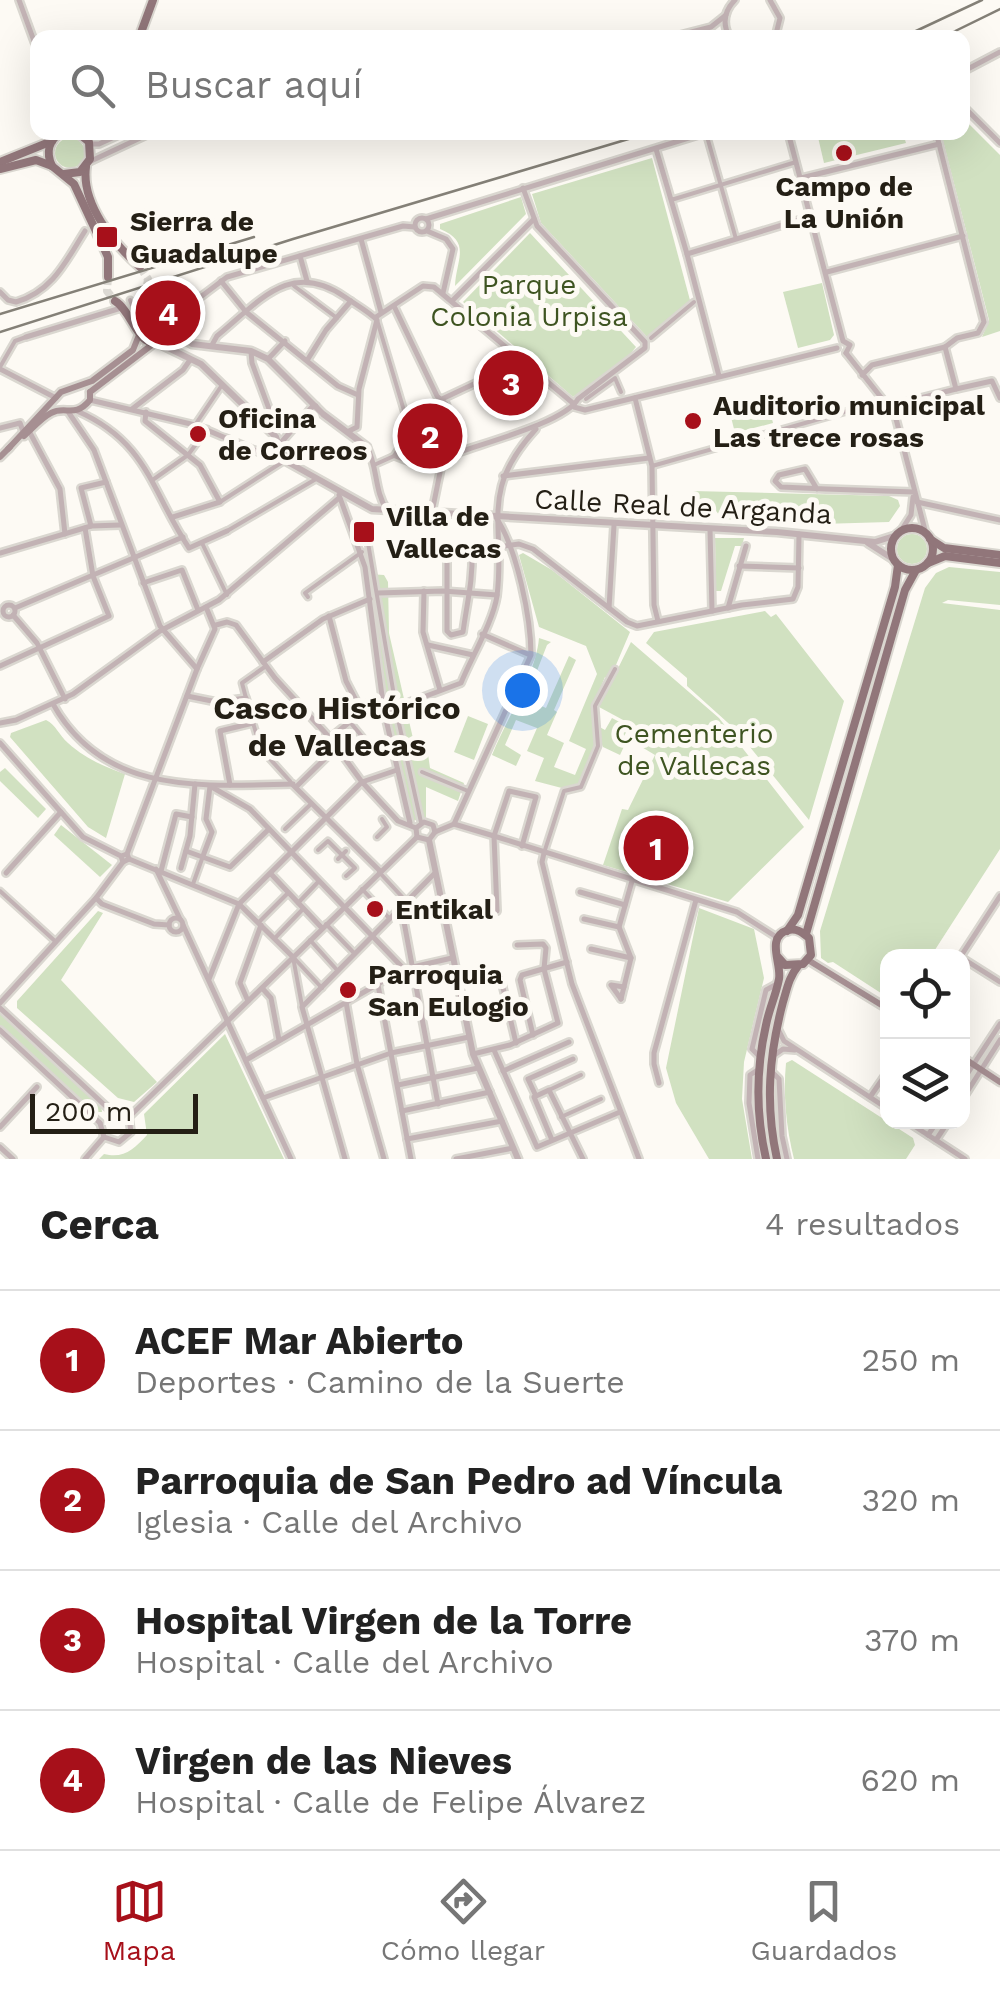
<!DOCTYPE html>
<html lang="es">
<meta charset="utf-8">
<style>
:root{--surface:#fff;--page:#f6f6f6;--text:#222;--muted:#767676;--line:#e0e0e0;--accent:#a7101a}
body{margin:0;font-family:"Work Sans",sans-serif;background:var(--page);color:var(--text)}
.controls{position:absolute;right:30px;bottom:30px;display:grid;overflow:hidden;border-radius:20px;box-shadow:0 10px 40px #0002}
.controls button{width:90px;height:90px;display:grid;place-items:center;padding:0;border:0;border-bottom:2px solid var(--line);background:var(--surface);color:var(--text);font:50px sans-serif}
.scale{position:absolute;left:30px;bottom:25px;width:168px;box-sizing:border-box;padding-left:10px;border:5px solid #241f15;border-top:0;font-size:28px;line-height:35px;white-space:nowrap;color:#241f15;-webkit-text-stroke:8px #fdfaf4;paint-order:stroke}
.you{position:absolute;left:522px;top:690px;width:35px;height:35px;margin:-25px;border:8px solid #fff;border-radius:50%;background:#1a73e8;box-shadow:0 0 0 15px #1a73e833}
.badge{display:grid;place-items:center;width:65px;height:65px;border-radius:50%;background:var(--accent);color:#fff;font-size:32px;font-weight:700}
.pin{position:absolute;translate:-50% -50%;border:5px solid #fff;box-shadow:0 2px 10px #0006}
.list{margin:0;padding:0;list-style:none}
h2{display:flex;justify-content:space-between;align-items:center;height:130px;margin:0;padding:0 40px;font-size:42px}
h2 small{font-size:32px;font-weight:400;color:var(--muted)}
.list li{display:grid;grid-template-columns:65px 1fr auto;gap:30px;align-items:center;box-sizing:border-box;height:140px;padding:0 40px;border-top:2px solid var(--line)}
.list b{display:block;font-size:38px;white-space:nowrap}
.list p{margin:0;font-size:32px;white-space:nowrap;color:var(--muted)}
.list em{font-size:32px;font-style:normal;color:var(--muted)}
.icon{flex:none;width:55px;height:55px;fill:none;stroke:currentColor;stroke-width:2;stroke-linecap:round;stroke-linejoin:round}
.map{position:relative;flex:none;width:1000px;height:1159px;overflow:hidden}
.search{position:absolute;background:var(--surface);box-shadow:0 10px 40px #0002;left:30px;right:30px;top:30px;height:110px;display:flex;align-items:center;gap:25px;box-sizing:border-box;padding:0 35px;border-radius:20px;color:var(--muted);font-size:38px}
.sheet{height:690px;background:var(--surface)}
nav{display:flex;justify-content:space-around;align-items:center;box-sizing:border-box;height:140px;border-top:2px solid var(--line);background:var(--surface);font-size:28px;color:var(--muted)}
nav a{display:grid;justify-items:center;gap:5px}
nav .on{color:var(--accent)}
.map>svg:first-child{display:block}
</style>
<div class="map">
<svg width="1000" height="1159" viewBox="0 0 1000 1159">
<rect width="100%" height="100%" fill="#fdfaf4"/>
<g fill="#d1e1c1">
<polygon points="963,118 1000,155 1000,331 982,337 989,320 941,133 962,132"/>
<polygon points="817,133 903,133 906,143 824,163"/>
<circle cx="70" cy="153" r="15"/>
<polygon points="652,158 691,304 649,339 541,223 532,194"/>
<path d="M521,197L526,214L455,286C456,260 472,242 440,229V224Z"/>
<polygon points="530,233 636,347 627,358 573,397 463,302"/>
<polygon points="822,283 834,335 830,340 798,348 783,292"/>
<polygon points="768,403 773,423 735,433 730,413"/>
<polygon points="693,491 889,496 898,500 900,506 889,522 821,524 722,519 711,504 705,508"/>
<circle cx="912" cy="549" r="15"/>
<polygon points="715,538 744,538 742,546 735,546 721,591 716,591"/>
<path d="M523,553L552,570L630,632L610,679L605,677L592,709L594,724L605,730L612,718L629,727L623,738L627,740L620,755L603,747L601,743L596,747L577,792L535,781L544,758L527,751L537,728L516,720L505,745L521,755L516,766L492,755C506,720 536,674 539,638L551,642L547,645L526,699L546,708L569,656L576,660L554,710L557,712L547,735L564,743L554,767L575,775L586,749L569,741L597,674L586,646L539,627L519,555Z"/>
<polygon points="949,567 1000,572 1000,605 948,600 942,603 1000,610 1000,849 931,956 888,956 887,997 833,962 828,963 821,958 820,931 925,588 936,573"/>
<polygon points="369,574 384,575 388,582 389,633 417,756 428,754 430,768 464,783 458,801 426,787 426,818 412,821 384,711"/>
<polygon points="765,611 771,617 776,614 844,701 809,820 737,731 687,686 687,678 646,643 654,632"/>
<polygon points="631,642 719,718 804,827 728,902 603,865 622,809 628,810 655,755 630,740 636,727 599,707"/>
<polygon points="468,716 488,724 474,760 454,752"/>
<path d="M46,720C56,725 59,735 68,743C86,759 103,766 125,774L106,838L88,827L10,737L11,733Z"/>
<polygon points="5,768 46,809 38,818 0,781 0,772"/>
<polygon points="61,825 112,865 100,877 54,835"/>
<polygon points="699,908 754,929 764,978 744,1062 742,1099 752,1159 709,1159 676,1103 666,1068"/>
<polygon points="98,911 103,913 61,980 157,1082 134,1102 118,1098 17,1008 17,1001"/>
<polygon points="0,1012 101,1105 102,1112 94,1112 0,1025"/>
<path d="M225,1034L284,1159H99L104,1154C124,1159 134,1149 147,1135L144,1114Z"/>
<path d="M792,1060L913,1138L915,1145L906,1159H794C786,1127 783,1095 786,1063Z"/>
</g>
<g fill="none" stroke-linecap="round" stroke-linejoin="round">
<g stroke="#dcd9d3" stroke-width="8" stroke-dasharray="8 4" stroke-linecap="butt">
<polyline points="140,267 148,279 146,292"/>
<polyline points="108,277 107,291 115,301"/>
</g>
<g stroke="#dad7d0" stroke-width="9">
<g id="pedestrian">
<polyline points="706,133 736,239"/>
<polyline points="671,200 796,162"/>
<polyline points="294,286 337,318"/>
<polyline points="130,300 132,305"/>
<polyline points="377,320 408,424 405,438 394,456"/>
<polyline points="651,338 694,302"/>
<polyline points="0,367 15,341 26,337"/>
<polyline points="586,399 615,378 621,392"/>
<polyline points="408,424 448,408"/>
<polyline points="195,425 222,385"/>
<polyline points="374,465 394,456 412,463 441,458"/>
<polyline points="652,466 869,405 881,399"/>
<polyline points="154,479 188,455 207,429"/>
<polyline points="220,502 284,461"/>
<polyline points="227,531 316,479"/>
<polyline points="367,537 398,719 421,822"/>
<polyline points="202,543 227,595"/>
<polyline points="308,597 305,593 362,552"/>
<polyline points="246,698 242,683 266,666"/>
<polyline points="362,712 371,716 409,703"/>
<polyline points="350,722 374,751"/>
<polyline points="253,723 261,749 290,781"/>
<polyline points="422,772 468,791"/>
<polyline points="285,829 310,805"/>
<polyline points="377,837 387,827 382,819"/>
<polyline points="318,850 328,841 355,868 346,876"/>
<polyline points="544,853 564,791 581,787 598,746 595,706 615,669"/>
<polyline points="338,859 346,851"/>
<polyline points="379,872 406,901"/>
<polyline points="193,884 203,856"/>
<polyline points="362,889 389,918"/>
<polyline points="0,891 56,942"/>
<polyline points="298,903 319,881"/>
<polyline points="259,922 287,894"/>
<polyline points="326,924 354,953"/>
<polyline points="275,938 303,909"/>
<polyline points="310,940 337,970"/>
<polyline points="293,957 302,1006"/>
<polyline points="294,958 322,988"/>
<polyline points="549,1090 581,1075"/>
<polyline points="561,1117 601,1099"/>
</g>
</g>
<g stroke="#dad7d0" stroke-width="10">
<g id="minor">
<polyline points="19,0 38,52"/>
<polyline points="770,0 780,18 775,38"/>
<polyline points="668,38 711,27 726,15"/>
<polyline points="710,38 726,38"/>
<path d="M730,38C722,24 724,11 735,0"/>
<polyline points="962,72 1000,52"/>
<polyline points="962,105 1000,143"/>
<polyline points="788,132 843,341 850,345 846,353"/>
<polyline points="936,132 984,322 978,333 957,338 945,347"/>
<polyline points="90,144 99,144 125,132"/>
<polyline points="656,149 687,254 719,376"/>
<polyline points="91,161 153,132"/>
<polyline points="801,178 939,144"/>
<circle cx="422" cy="225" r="7"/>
<polyline points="426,219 708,132"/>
<polyline points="427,231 446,239 453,249 443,293"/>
<polyline points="361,239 381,312"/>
<polyline points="687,254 812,216"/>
<polyline points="300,256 307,281"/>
<polyline points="827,272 963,236"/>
<polyline points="221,281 246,312 338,386 358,395"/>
<path d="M0,292L8,300L16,302C53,291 66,261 85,231"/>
<polyline points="452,301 534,219"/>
<polyline points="394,306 437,396 446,404 463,450"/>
<polyline points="376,317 423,286 434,287 574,404"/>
<polyline points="166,328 174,317 227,277 403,226 415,227"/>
<polyline points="26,337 121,308"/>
<path d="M212,345L217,336C259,302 290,259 345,297C356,305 368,311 377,320L359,389L357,427L349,431"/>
<polyline points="251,352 252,363 272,417 270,423 264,426"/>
<polyline points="846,353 895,415 926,534"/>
<polyline points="268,359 285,341"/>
<polyline points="308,359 326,330 351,301"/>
<polyline points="0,369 56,398"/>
<polyline points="862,375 872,365 945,347 956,389 901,403 890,409"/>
<polyline points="956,389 992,381 1000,398"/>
<polyline points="635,398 652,466 654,605 658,621"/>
<polyline points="442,399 523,361"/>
<polyline points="90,400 195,425 273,458 282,457"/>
<polyline points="574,407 585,410 837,348"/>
<polyline points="132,409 183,370 190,360"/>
<path d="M77,411C148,442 151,491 189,548L227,531"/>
<polyline points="146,412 145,421 200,465 220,502 173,517"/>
<polyline points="69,413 94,450 160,626 197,669"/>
<polyline points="0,428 20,423 23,431"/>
<polyline points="29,431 60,489 65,534"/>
<polyline points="279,445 312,407 316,406"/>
<path d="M367,447C378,467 374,491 387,510"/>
<polyline points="503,476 649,458"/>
<polyline points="817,489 805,469 779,475 775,481 781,487 826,489 914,492"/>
<polyline points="339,495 365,567 384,711 410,823"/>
<polyline points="917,502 1000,520"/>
<path d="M432,512L443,458C474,445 564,424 578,399L645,348V342L537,226L523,188"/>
<polyline points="91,526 81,488 106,482"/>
<polyline points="710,529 712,611"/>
<polyline points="902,529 911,515 913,497"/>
<path d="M447,547V631L451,635L463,632C467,602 473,582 472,551"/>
<polyline points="497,547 519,544 533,549 627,622 637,626 742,605 793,599 798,587 799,534"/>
<polyline points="0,553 91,526 120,525"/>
<polyline points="739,566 799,568"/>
<polyline points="143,583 182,570 198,610"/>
<polyline points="424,591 423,632 440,690"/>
<polyline points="378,593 443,591 497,595"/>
<circle cx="9" cy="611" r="6"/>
<polyline points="15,608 183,537"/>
<polyline points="609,608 614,525"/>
<polyline points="728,608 746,546"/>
<polyline points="13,615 37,643 65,699"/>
<polyline points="329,616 346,681 362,712 330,738"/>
<polyline points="216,625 227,622 236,625 275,678 330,738 362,782 398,821 416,828"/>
<polyline points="482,634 530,655"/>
<polyline points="428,645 473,655"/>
<polyline points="263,662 323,619 370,599"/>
<polyline points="0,666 109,616 93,576 85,528"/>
<polyline points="187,696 217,702 246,698 253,723 220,731 230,785"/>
<path d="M410,702L461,683C471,658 493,622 497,596C506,523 478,492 536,429"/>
<path d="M53,704C104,796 203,786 293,784"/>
<polyline points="0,723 16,720 73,694 160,631 219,600 339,498"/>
<polyline points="0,743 83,837 121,856 123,862 129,859 127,854 121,856"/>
<polyline points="292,784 380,871"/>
<polyline points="296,787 336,748"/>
<path d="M454,824L531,655C531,618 517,550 497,519"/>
<polyline points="435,832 454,824 494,836 737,912 778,938"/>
<polyline points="417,837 416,828 424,822 433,825 435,832"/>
<polyline points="417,837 429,840 435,832"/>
<polyline points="186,851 230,867 269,829"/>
<polyline points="544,853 542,862 572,984 639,1159"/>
<polyline points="127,854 197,669 215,629 206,607"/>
<polyline points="203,856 212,832 206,819 210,786 250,809 404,969"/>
<polyline points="129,859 239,904 293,957"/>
<polyline points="181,868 190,836 195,784"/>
<polyline points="156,869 180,919"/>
<polyline points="161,871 176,814 192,817"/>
<polyline points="6,873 61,812"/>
<polyline points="271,874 322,928"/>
<polyline points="580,892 625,905"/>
<polyline points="96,898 102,904 154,924 169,925"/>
<polyline points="401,906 438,1104"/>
<polyline points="443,913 497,911 494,836 509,791 536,797 522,846"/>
<circle cx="176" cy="925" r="7"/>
<polyline points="584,919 619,927"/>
<polyline points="183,925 291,1159"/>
<polyline points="591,949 631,958"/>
<polyline points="961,956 1000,896"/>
<polyline points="962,958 1000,982"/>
<polyline points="500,975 516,1043"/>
<polyline points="209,979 239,904 362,782 397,770"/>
<polyline points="378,985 411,1159"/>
<polyline points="262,988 271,998 279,1040"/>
<polyline points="621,999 631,958 619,927 632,881"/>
<polyline points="621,999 611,985 624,987"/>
<polyline points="248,1001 240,983 261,925"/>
<polyline points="346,1002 357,1064 384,1159"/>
<polyline points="0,1003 96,898 123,862"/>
<polyline points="0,1008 111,1111"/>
<polyline points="778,1029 784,1041 888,1109"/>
<polyline points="0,1030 100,1123"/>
<polyline points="533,1035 520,980 522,975 567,962"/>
<polyline points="494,1050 537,1147 620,1112"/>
<polyline points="473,1054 510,1045 558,1023 544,969 546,948 543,944 517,945"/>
<polyline points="773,1056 783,1049 795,1050"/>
<polyline points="760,1057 752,1049 766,990 777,984"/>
<polyline points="246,1060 404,969 452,958"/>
<polyline points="503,1071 569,1042"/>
<polyline points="771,1071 779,1079 782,1136 787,1159"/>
<polyline points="962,1082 1000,1024"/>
<polyline points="659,1083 654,1064 654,1053 696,900"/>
<polyline points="398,1085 478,1068"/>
<polyline points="535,1094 528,1079 573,1059"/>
<polyline points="870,1097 888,1071"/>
<polyline points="263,1098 391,1053 469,1037"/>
<polyline points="962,1100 1000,1040"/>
<polyline points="111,1111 121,1111 129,1117"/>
<polyline points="402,1111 490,1092"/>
<polyline points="129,1117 417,837"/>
<polyline points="908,1122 965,1159"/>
<polyline points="100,1123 104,1137 119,1142 131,1132 129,1117"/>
<polyline points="0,1127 37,1087"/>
<polyline points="928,1135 937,1122"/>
<polyline points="407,1139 502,1121"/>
<polyline points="552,1140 534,1097 549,1090 583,1159"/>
<polyline points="936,1140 948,1122"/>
<polyline points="0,1147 13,1159"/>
<polyline points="85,1159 104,1137"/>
<polyline points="345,1159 302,1007 435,873"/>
<polyline points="456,1159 513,1148"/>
<polyline points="758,1159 749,1103 750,1075 759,1069"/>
</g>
</g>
<g stroke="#dad7d0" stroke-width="11">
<g id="tertiary">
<polyline points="166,329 192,344 251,351 268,359 323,414 367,447"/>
<polyline points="158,343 201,364 276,437 284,460 372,509 777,532 875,542 894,536"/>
<polyline points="868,543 893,559"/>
<polyline points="429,840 473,1054 518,1159"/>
</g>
</g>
<g stroke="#dad7d0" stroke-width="11">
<g id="secondary">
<polyline points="90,392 153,344"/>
<path d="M24,436C32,429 41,418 51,413C66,405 74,419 90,400V392"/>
<polyline points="8,449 61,392 92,381 133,350 139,335"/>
<polyline points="0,457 10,447"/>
<polyline points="808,960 888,1009"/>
<polyline points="962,1057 1000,1082"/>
</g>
</g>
<g stroke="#dad7d0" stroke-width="12">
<g id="primary">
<polyline points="139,38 153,0"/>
<polyline points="0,162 52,141"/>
<path d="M52,166C46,153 48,140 62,132"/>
<path d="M86,167C81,204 114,244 140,267"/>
<polyline points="0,169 36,160 52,166 74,184 108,257 108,277"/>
<polyline points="64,174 80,172 90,159 89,142 77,132"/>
<path d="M115,301C134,312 140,358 164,337L166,326L148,306L146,292"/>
<circle cx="912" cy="549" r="21"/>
<polyline points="930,539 944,548 1000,555"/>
<polyline points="928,563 945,556 1000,563"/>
<polyline points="787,931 798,915 895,587 898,565"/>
<polyline points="806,934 905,590 916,570"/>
<path d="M766,1159C756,1115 756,1069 766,1025C769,1009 776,995 779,979C782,964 765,937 788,930C798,928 803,933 809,938L811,955L803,964L785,965L777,956"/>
<path d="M777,1159C765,1105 769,1055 783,1002C787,989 789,977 798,966"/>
</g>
</g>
<use href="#pedestrian" stroke="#c2b2b4" stroke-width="4"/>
<use href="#minor" stroke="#c2b2b4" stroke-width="5"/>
<use href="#tertiary" stroke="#c2b2b4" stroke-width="6"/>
<use href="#secondary" stroke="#a68f92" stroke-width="6"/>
<use href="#primary" stroke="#91767a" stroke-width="8"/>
<g stroke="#848077" stroke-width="2.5">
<polyline points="901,38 982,0"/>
<polyline points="941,38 1000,9"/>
<polyline points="0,314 254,237"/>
<polyline points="0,332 293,239 652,132"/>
</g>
</g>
<g fill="#a7101a" stroke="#fdfaf4" stroke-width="4">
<circle cx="844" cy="153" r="10"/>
<rect x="95" y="225" width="24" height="24" rx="5"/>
<circle cx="693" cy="421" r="10"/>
<circle cx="198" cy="434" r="10"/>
<rect x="352" y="520" width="24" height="24" rx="5"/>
<circle cx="375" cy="909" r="10"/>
<circle cx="348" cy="990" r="10"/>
</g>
<g text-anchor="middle" stroke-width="10" stroke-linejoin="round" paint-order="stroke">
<g font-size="28" font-weight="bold" fill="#241f15" stroke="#fdfaf4" text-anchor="start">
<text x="844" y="196" text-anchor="middle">Campo de<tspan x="844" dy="32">La Unión</tspan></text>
<text x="130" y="231">Sierra de<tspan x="130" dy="32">Guadalupe</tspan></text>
<text x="713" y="415">Auditorio municipal<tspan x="713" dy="32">Las trece rosas</tspan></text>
<text x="218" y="428">Oficina<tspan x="218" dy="32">de Correos</tspan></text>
<text x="386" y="526">Villa de<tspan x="386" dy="32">Vallecas</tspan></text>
<text x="395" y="919">Entikal</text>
<text x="368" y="984">Parroquia<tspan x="368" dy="32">San Eulogio</tspan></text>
</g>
<g font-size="28" fill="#3e5421" stroke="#fdfaf4">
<text x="529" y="294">Parque<tspan x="529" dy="32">Colonia Urpisa</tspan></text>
<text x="694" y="743">Cementerio<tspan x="694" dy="32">de Vallecas</tspan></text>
</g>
<g font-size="28" fill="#241f15" stroke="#fdfaf4">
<text transform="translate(683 506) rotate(3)" y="10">Calle Real de Arganda</text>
</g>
<g font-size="32" font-weight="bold" fill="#241f15" stroke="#fdfaf4">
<text x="337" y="719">Casco Histórico<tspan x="337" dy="37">de Vallecas</tspan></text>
</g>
</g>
</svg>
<div class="controls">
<button><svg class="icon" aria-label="locate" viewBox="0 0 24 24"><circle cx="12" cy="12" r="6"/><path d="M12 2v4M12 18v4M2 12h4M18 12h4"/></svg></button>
<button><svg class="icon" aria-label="layers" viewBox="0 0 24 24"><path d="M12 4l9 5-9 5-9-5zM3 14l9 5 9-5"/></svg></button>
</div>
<div class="scale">200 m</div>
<div class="you"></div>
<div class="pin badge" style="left:656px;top:848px">1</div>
<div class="pin badge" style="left:430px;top:436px">2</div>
<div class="pin badge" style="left:511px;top:383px">3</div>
<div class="pin badge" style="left:168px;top:313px">4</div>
<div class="search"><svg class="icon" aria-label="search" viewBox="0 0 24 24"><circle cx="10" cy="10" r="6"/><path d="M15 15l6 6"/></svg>Buscar aquí</div>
</div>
<section class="sheet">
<h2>Cerca<small>4 resultados</small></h2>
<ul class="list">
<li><span class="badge">1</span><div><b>ACEF Mar Abierto</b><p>Deportes · Camino de la Suerte</p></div><em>250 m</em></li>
<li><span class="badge">2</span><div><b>Parroquia de San Pedro ad Víncula</b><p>Iglesia · Calle del Archivo</p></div><em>320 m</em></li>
<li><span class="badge">3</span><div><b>Hospital Virgen de la Torre</b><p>Hospital · Calle del Archivo</p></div><em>370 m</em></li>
<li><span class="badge">4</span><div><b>Virgen de las Nieves</b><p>Hospital · Calle de Felipe Álvarez</p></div><em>620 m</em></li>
</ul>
</section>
<nav>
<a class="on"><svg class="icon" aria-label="map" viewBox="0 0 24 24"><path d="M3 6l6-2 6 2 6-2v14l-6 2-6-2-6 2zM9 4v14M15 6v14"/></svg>Mapa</a>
<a><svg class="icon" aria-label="directions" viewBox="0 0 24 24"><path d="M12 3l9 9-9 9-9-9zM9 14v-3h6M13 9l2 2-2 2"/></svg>Cómo llegar</a>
<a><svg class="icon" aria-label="saved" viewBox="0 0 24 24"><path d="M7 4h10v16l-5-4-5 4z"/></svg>Guardados</a>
</nav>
